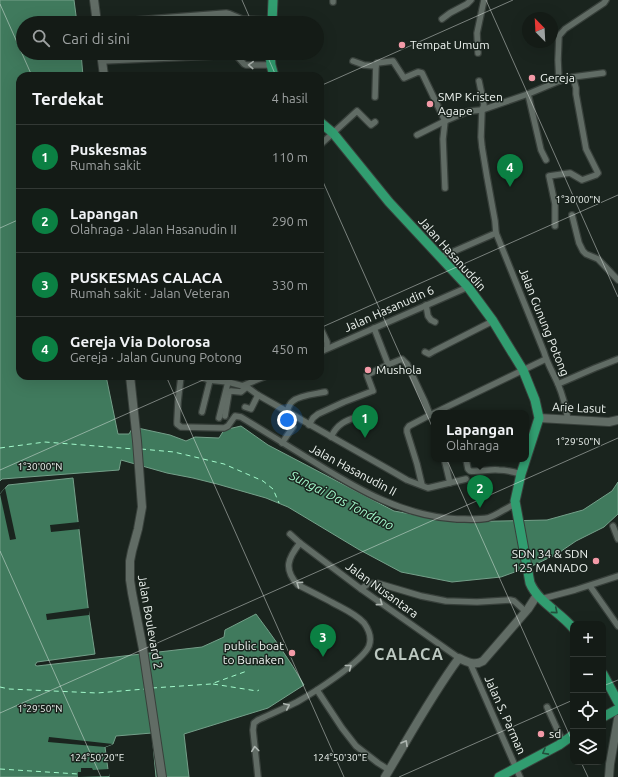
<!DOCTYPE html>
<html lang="id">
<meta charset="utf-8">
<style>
:root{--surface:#141b16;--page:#212823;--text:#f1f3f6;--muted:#9da1a1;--line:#333935;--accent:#0b8043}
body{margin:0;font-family:Ubuntu,sans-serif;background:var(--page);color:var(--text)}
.controls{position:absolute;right:12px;bottom:12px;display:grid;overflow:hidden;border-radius:8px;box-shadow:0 4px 16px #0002}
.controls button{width:36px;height:36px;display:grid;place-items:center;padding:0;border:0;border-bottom:1px solid var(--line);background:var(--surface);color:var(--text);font:20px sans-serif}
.compass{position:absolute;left:522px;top:12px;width:36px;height:36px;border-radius:50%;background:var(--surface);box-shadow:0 4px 16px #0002;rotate:336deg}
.you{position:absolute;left:287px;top:420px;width:14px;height:14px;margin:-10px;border:3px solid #fff;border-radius:50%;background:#1a73e8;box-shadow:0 0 0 6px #1a73e833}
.badge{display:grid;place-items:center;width:26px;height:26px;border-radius:50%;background:var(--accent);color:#fff;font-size:13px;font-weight:700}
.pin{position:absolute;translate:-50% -33px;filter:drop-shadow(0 1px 2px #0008)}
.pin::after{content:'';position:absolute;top:21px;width:14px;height:12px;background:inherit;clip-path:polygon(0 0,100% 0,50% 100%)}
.popup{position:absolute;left:431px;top:410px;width:98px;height:52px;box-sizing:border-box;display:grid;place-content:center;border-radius:8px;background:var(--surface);filter:drop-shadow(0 1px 3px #0005);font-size:13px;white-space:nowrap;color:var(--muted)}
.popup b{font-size:15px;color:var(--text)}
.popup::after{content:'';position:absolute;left:50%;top:100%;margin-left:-8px;border:8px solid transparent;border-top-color:var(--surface)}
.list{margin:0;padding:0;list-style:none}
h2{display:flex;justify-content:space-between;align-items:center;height:52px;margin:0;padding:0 16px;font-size:17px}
h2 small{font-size:13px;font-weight:400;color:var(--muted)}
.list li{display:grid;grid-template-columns:26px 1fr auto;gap:12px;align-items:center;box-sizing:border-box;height:64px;padding:0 16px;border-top:1px solid var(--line)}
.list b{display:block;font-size:15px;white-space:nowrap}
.list p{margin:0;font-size:13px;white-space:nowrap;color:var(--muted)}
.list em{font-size:13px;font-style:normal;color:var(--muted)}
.icon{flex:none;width:22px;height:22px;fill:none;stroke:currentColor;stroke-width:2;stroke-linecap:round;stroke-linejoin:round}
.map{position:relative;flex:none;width:618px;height:777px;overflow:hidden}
.search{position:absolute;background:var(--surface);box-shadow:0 4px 16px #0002;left:16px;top:16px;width:308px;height:44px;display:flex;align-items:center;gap:10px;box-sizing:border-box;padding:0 14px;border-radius:22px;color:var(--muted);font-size:15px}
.panel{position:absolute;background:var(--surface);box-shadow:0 4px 16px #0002;left:16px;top:72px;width:308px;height:308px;border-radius:12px}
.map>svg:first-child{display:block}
</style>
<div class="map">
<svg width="618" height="777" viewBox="0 0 618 777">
<rect width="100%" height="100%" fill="#1a241e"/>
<g fill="#407a5d" stroke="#749f89">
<polygon points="0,0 74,0 77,23 23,23 23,53 81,53 83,76 20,76 20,376 106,376 118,434 129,434 133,427 170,435 186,441 195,437 219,438 224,430 241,426 268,445 394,511 456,522 547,520 583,510 612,491 618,482 618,514 604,527 576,541 557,554 534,565 501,577 452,582 401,572 358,549 288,507 266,498 217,484 193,478 167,473 121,460 119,470 2,479 0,481"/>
<path d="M73,478L89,615L95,654L37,662L35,665L37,666L202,647L224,637L225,630L256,614C273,637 290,660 304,685L268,708L184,734L189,777H156L152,733L116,736L113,744L105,747L109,777H0V494L8,485Z"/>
</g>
<g fill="#1a241e">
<polygon points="5,488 16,539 10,540 0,494"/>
<polygon points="79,522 80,529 51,532 50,525"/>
<polygon points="89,608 89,615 47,620 46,614"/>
<polygon points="49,737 113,744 105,747 48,742"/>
<polygon points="81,768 92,768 93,770 109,769 109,776 78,777 78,772 81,772"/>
</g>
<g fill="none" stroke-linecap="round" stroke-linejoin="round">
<g stroke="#a2f9cb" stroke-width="1" stroke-dasharray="5 4" stroke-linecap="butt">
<polyline points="0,448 45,442 134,449"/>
<polyline points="141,449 174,452 224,464 263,481 273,489 279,503"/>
<polyline points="213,684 257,691 259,690"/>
<polyline points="0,687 9,689 97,693 145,689"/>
<polyline points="152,688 211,684 247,671"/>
<polyline points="0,769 78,774"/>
</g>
<g stroke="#38403b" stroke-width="8">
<g id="minor">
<polyline points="333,0 333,2"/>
<polyline points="442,19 450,13 467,4 471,0"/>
<polyline points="97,23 226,13 230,14 242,19 272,20"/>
<polyline points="478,53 477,33 484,0"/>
<polyline points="236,55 244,64 246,65 271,65"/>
<polyline points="102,61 236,55"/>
<polyline points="353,61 364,65 376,66"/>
<polyline points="573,77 603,73"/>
<polyline points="559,81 558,60 559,36 565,29 604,3 606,0"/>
<polyline points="528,94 541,150 546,160"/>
<polyline points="375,97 376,64 377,63 393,61 404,78 418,72 422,73 445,121 443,139 445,188"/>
<polyline points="333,133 357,111 371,125 375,122"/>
<polyline points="417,135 445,121 464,113 470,111 482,110 528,94 559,81 573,77 576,88 576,94 586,149 598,173 596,175 582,180 570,173 549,176 555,204 555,226"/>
<polyline points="320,145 333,133"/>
<polyline points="572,215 579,243 583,251 586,254 598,259 618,280"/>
<path d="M496,233L544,352C547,363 553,373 558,384C563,396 566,408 568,420"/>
<polyline points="441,257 496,233 495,221 487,177 482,147 481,137 482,110 484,105 479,81"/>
<polyline points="426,305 428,316 431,320 435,322"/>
<polyline points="320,327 327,342 327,348"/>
<polyline points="374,328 388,364 390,364 402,359 407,364 425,402 430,415"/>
<polyline points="320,352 468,287"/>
<polyline points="425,352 429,354 434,351 493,321"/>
<path d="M181,376L178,402L177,421V424L181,427L224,428L228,426L235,416L241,417C265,432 290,447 314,462C359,490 403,516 457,519C467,519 478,520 488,518C497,515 506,508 515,504"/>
<polyline points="198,376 209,380 228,382 247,387 258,395 395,473 407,480 428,488 466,479"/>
<polyline points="558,384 595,368 618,359"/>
<polyline points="242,386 266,376"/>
<polyline points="373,391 367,375 389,364"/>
<polyline points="245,407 251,409 258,395"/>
<polyline points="202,412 211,376"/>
<path d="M287,412C288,408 290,403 293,401C300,395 316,394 325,392"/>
<polyline points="225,416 229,392 231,391 241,392 247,387"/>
<polyline points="219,418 228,382"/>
<polyline points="309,425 313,418 318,414 344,402 370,392"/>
<path d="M331,437C338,422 348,420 362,415"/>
<polyline points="282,443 293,427"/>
<path d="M466,459L468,469L470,471C480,472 489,469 499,470C507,470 514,472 521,474"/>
<polyline points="445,462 450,483"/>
<polyline points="422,485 417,464 407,432 407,429 409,426 430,415 546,359"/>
<polyline points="613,526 618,539"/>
<polyline points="290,534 300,543 361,589 459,658"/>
<polyline points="590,586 618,626"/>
<polyline points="361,589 368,584 377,583 421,596 446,601 477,602 510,600 514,601 525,611"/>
<polyline points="541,599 575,590 618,576"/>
<polyline points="470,663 520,777"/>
<polyline points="317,690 342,728 356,746 378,763 389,770"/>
<polyline points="547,707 563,742"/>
<path d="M258,777L253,730L254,723L258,720C271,714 285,708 297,702C313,693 362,662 369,646C372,638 369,630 364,623C356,614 344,609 333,603C322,597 310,591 298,585C283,569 288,558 300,543"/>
</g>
</g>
<g stroke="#38403b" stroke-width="10">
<g id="secondary">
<polyline points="94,0 97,23"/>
<polyline points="101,53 104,76"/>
<polyline points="130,376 137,441 142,507 138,529 132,551 130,561 130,580 132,593 143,649 162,777"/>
<polyline points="539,418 609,422 618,420"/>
<path d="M385,777C409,737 431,696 459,658C467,662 475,666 483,661L528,609L537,595"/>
<polyline points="609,777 610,764 618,719"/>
</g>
</g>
<g stroke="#38403b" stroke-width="11">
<g id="trunk">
<polyline points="272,23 273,0"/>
<polyline points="270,53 271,65 274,76"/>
<path d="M320,122L333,133L389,202L468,287L493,321L523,370L535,400L539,418L521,474L515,501L530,583C538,602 560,612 573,628"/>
<polyline points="603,674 618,702"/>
<polyline points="603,717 618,709"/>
<polyline points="499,777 559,745 573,735"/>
</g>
</g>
<use href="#minor" stroke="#616c65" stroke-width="5.5"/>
<use href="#secondary" stroke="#616c65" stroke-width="8"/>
<use href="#trunk" stroke="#319d70" stroke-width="9"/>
</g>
<defs><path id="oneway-chevron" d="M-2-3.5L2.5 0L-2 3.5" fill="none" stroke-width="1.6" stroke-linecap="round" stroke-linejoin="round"/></defs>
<g stroke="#afb7b2">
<use href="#oneway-chevron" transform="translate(251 65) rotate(-177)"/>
<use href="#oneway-chevron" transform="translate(299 584) rotate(-144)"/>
<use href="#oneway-chevron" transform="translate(380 603) rotate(36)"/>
<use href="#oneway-chevron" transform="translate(349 667) rotate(-38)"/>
<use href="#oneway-chevron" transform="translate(287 706) rotate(-25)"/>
<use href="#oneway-chevron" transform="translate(405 743) rotate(-60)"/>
<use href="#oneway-chevron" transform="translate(255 749) rotate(-97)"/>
</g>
<g stroke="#224e3b">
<use href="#oneway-chevron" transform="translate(555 611) rotate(40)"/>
<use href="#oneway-chevron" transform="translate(545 752) rotate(151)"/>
</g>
<path fill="none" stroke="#eff5f1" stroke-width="1" stroke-opacity="0.45" d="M242,0L252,23M486,0L618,297M0,4L32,76M266,53L276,76M320,86L513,0M320,175L573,743M0,228L20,219M320,328L618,195M166,376L344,777M0,470L212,376M0,551L101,777M603,686L618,680M0,713L618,438M581,762L588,777M399,777L573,700"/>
<g fill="#f39aa7" stroke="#1a241e" stroke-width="1.5">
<circle cx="402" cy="45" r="4"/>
<circle cx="532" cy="78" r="4"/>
<circle cx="430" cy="104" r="4"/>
<circle cx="368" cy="370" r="4"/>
<circle cx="596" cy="561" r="4"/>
<circle cx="292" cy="653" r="4"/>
<circle cx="541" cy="734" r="4"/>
</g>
<g text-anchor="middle" stroke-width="3" stroke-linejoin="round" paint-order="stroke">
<g font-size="12" fill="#eff5f1" stroke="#1a241e" text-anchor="start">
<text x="410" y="49">Tempat Umum</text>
<text x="540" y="82">Gereja</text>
<text x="438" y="101">SMP Kristen<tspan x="438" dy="14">Agape</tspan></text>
<text x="376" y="374">Mushola</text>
<text x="588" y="558" text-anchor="end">SDN 34 &amp; SDN<tspan x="588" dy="14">125 MANADO</tspan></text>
<text x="284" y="650" text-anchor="end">public boat<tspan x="284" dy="14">to Bunaken</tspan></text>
<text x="549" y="738">sd</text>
</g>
<g font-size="12" fill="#eff5f1" stroke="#1a241e">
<text transform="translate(452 254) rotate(48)" y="4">Jalan Hasanuddin</text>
<text transform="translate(389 309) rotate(-24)" y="4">Jalan Hasanudin 6</text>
<text transform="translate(544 322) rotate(68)" y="4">Jalan Gunung Potong</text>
<text transform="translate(579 408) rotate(2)" y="4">Arie Lasut</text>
<text transform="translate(353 470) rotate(28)" y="4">Jalan Hasanudin II</text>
<text transform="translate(382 590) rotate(36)" y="4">Jalan Nusantara</text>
<text transform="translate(150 622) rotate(80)" y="4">Jalan Boulevard 2</text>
<text transform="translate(505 715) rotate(66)" y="4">Jalan S. Parman</text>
</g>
<g font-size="13" font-style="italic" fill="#a2f9cb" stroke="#1a241e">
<text transform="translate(342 500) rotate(27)" y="5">Sungai Das Tondano</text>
</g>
<g font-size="16" font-weight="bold" letter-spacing="1" fill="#bcc8c1" stroke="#1a241e">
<text x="409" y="660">CALACA</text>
</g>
</g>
<g font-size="10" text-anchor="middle" fill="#eff5f1" stroke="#1a241e" stroke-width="3" stroke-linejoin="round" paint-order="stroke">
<text x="578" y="203">1°30'00"N</text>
<text x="578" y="445">1°29'50"N</text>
<text x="40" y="470">1°30'00"N</text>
<text x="40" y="712">1°29'50"N</text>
<text x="97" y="761">124°50'20"E</text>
<text x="340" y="761">124°50'30"E</text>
</g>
</svg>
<div class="controls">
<button>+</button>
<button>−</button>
<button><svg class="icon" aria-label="locate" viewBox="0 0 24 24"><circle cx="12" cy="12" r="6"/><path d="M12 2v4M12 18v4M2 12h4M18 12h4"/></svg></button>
<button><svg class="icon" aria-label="layers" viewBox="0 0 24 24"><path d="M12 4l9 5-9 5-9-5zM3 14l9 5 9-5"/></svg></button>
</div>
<svg class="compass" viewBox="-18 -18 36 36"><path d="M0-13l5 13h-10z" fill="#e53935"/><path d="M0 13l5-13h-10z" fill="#9da1a1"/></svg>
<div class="you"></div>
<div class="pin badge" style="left:365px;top:438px">1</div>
<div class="pin badge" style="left:480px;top:508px">2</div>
<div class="popup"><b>Lapangan</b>Olahraga</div>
<div class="pin badge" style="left:323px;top:657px">3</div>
<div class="pin badge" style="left:510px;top:187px">4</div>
<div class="search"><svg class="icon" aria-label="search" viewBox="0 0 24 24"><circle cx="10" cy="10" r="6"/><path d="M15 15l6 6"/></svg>Cari di sini</div>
<section class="panel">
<h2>Terdekat<small>4 hasil</small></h2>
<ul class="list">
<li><span class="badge">1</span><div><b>Puskesmas</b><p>Rumah sakit</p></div><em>110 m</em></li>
<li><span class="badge">2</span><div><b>Lapangan</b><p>Olahraga · Jalan Hasanudin II</p></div><em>290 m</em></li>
<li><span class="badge">3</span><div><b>PUSKESMAS CALACA</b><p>Rumah sakit · Jalan Veteran</p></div><em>330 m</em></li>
<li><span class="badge">4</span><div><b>Gereja Via Dolorosa</b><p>Gereja · Jalan Gunung Potong</p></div><em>450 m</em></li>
</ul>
</section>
</div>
